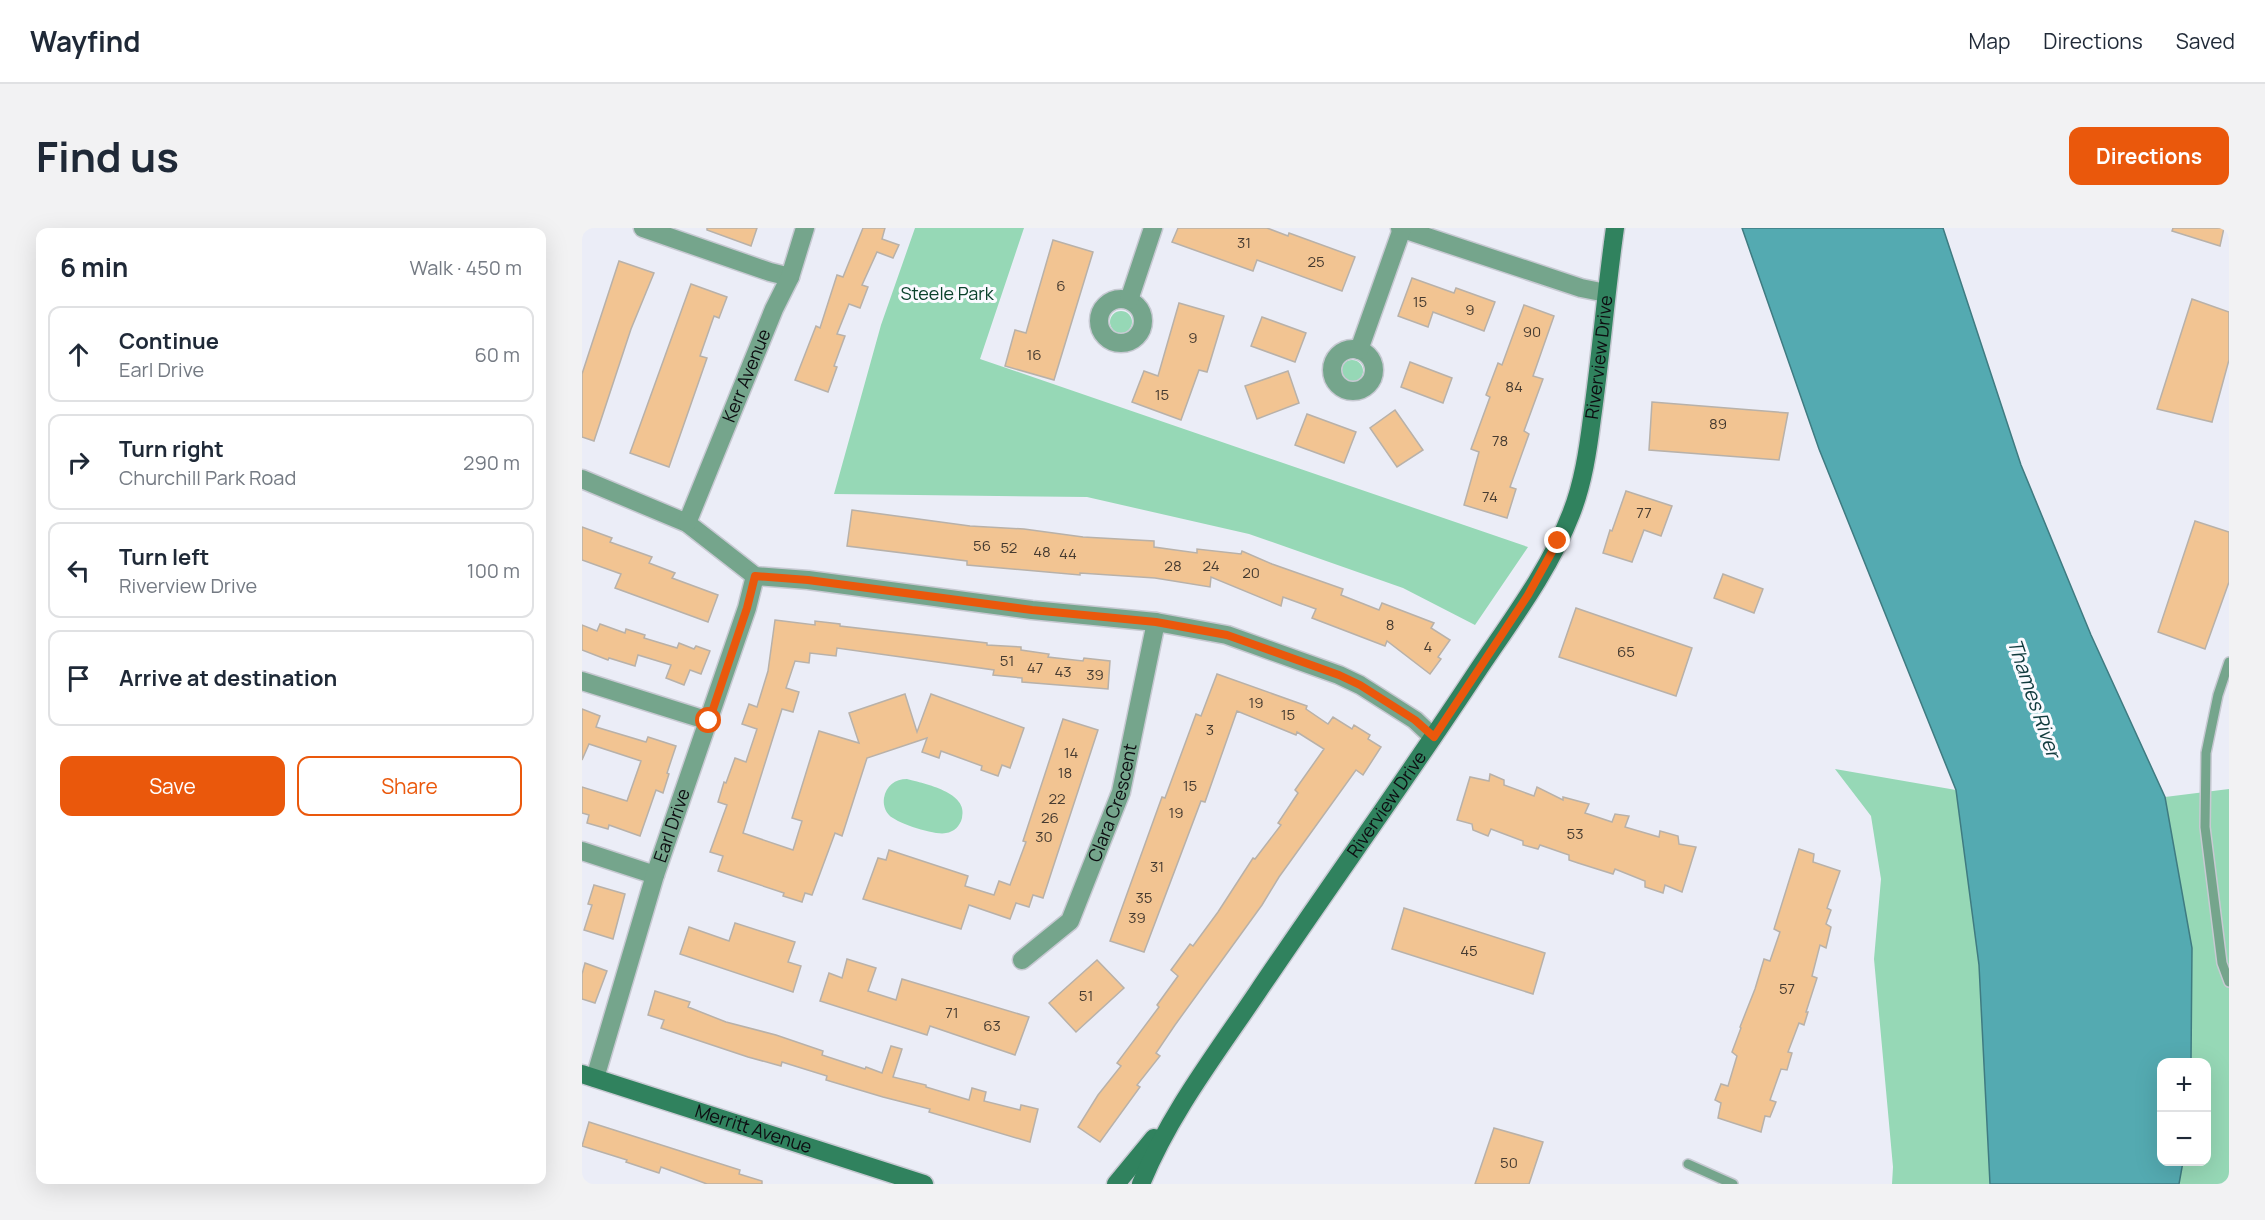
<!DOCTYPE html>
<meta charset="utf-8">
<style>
:root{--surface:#fff;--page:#f2f2f3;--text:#1f2937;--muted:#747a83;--line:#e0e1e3;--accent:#ea580c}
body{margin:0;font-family:Manrope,sans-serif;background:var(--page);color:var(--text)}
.controls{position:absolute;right:18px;bottom:18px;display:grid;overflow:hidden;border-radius:12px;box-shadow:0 6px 24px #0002}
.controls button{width:54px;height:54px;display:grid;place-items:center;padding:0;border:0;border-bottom:2px solid var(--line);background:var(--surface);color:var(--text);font:30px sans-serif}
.stop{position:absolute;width:18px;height:18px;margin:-14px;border:4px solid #ea580c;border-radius:50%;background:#fff}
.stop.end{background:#ea580c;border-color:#fff;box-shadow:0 2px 6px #0008}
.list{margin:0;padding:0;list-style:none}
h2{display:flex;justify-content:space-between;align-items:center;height:78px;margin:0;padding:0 24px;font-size:26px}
h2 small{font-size:20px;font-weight:400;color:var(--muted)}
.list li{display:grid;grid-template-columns:39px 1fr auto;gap:18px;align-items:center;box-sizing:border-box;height:96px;margin:0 12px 12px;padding:0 12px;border:2px solid var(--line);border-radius:12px}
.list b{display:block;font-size:22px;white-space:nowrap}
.list p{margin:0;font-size:20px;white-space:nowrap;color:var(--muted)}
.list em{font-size:20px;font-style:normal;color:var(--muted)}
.actions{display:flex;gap:12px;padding:18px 24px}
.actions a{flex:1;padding:14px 0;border:2px solid var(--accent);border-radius:12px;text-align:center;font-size:21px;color:var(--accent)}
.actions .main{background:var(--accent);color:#fff}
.icon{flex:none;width:33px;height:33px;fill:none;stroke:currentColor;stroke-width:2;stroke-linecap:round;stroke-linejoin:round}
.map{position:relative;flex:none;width:1647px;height:956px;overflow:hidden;border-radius:12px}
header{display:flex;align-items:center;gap:36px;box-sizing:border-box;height:84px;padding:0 30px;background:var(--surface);border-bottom:2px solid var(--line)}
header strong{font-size:28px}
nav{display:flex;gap:33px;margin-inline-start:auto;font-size:21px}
.intro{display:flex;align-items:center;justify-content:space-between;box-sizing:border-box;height:144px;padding:0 36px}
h1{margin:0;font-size:42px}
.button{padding:15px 27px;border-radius:12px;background:var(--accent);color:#fff;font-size:21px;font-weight:700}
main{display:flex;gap:36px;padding:0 36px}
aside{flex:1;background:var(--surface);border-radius:12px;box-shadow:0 6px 24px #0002}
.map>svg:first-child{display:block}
</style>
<header>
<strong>Wayfind</strong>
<nav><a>Map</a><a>Directions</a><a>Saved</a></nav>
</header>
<div class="intro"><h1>Find us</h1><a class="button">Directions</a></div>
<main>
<aside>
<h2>6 min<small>Walk · 450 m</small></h2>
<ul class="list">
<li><svg class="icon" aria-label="ahead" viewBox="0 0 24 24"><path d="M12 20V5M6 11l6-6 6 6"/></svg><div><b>Continue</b><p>Earl Drive</p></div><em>60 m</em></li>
<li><svg class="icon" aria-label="right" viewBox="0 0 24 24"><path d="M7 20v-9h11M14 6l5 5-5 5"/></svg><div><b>Turn right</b><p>Churchill Park Road</p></div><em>290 m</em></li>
<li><svg class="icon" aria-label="left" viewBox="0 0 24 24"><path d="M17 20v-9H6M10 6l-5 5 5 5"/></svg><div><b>Turn left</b><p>Riverview Drive</p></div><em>100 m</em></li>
<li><svg class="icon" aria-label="arrive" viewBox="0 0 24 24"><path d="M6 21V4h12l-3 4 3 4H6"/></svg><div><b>Arrive at destination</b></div></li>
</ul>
<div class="actions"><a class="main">Save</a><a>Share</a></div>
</aside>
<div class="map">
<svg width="1647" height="956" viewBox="0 0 1647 956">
<rect width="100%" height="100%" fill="#ebedf7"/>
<g fill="#96d8b6">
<polygon points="333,0 442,0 398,131 946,319 893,397 821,360 667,306 505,269 252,266 299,97"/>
<circle cx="539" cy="94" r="11"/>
<circle cx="770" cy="143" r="11"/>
<polygon points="1253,541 1374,562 1397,737 1408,956 1310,956 1311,939 1292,731 1299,651 1289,588"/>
<path d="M325,551C343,556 387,564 380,590C378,598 372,604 364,605C354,608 314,595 307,587C303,583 301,576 302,570C304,558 313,551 325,551Z"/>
<polygon points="1647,561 1647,956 1597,956 1601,934 1624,934 1624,834 1609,834 1610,720 1583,569"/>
</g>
<polygon fill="#54aab1" stroke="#3f7b81" stroke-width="1.5" points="1160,0 1361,0 1439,237 1509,407 1583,569 1610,720 1609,834 1580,834 1580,934 1601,934 1597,956 1408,956 1397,737 1374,562 1237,221"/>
<g fill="#f2c492" stroke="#b8b1a9" stroke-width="1.5">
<polygon points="125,0 175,0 169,18 125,2"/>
<polygon points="281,0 303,0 300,11 317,17 311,30 295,24 280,57 286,59 278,80 267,76 255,106 263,108 252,138 255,139 246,164 213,152 234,98 238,100 255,47 261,49"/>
<polygon points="596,0 685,0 706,8 707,5 773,29 760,63 675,32 671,43 590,14"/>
<polygon points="1591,0 1642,0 1638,18 1590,3"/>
<polygon points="471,12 511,24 472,152 423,138 433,102 444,105"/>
<polygon points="37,33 72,45 49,101 12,213 0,209 0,146"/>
<polygon points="830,50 872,65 874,60 913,74 902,103 851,84 846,99 816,88"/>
<polygon points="109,56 145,69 137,90 132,88 118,128 125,130 87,239 48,225"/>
<polygon points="1610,71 1647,84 1647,132 1630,194 1575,181"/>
<polygon points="597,75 642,88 625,144 617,142 599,192 550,174 562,143 576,148"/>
<polygon points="942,77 972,88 951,148 961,151 942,203 947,206 928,259 934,261 925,290 882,277 897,224 889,221 908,169 904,167 916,135 920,137"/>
<polygon points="680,89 724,105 713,134 669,118"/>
<polygon points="828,134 870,150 861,175 819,159"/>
<polygon points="706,143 717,175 675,191 663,158"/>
<polygon points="1070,174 1206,185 1197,232 1067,222"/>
<polygon points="813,182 841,222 815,239 788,200"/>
<polygon points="725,186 774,204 762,235 713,217"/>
<polygon points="1044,263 1090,278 1079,308 1062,302 1050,334 1021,325 1028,302 1030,303"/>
<polygon points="270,282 388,298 442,301 501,309 572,313 572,319 615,325 615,321 659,326 660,323 690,336 761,361 759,367 797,382 800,375 852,395 849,400 868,412 856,429 859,431 848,446 805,413 803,418 730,390 734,381 701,369 699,378 629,349 628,359 573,350 498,345 498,347 385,337 385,333 265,318"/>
<polygon points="1613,293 1647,304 1647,354 1623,421 1576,404"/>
<polygon points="0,299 30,310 28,314 70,329 67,335 93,345 90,350 136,367 126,394 33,360 39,346 0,332"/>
<polygon points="1141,346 1181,361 1172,385 1132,370"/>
<polygon points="994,380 1110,420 1094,468 977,429"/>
<polygon points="193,392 233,397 233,393 258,396 258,398 405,415 405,417 439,419 439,422 467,426 466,429 501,433 502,430 528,433 526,461 440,454 440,450 411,447 412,442 255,420 254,428 228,425 227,435 213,433 204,460 217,464 211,484 200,481 161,605 211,622 220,593 210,590 237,503 277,515 267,485 323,466 335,504 349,466 442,500 428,540 420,537 416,548 399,542 400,538 359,523 357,530 340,524 345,510 285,530 260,608 253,605 230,667 223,665 220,674 201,668 202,665 136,643 141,628 128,624 145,577 136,574 142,554 144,555 153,530 164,534 175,501 160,496 167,476 175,479 186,443"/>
<polygon points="18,396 43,405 44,401 63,407 62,410 95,420 97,415 112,421 114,418 128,423 119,446 108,442 102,457 84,450 89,437 56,427 53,438 27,430 26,432 0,422 0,397 15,403"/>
<polygon points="635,446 725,478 724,481 746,496 751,489 770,501 772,497 788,507 786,511 799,519 781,547 774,542 697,649 680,677 593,797 574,825 578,828 555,857 558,859 518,914 496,899 516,867 539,838 535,835 577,779 575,777 596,748 589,742 608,716 611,718 636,684 671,630 673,631 699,597 696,595 716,565 713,562 742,521 715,504 714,507 655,483 623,574 619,573 562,724 528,713 580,569 583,570 614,486 619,488"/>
<polygon points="0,481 18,488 14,499 64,514 66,509 94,518 85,545 87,546 81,565 74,562 58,608 27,597 26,601 5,595 7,587 0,585 0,559 45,573 59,533 7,516 0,532"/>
<polygon points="481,491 516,502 461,670 451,667 447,679 434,675 428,691 387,677 379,701 281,671 296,630 304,632 307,622 386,648 383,658 412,667 417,653 428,657 444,614 441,613"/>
<polygon points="908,546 922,552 922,557 952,568 955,559 981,572 981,569 1007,576 1003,585 1030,594 1033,586 1047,588 1043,599 1077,609 1078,603 1096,608 1097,616 1114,619 1100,664 1083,657 1081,665 1063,659 1063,653 1033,641 1031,646 996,635 987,632 987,627 958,617 956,621 941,617 941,613 909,601 906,608 891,602 890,596 875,592 888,549 907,553"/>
<polygon points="1217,621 1232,626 1231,634 1258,643 1245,680 1249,682 1244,696 1249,699 1244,720 1238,717 1230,748 1235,750 1224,784 1226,784 1222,797 1217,795 1206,824 1210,825 1205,842 1199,841 1188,872 1194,874 1188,889 1183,888 1179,904 1136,890 1139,875 1133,872 1139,856 1146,858 1155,828 1150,824 1159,800 1158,799 1173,761 1182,731 1188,733 1198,704 1192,701"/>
<polygon points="12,657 43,666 31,711 2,702 10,677 6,676"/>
<polygon points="822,680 963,725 951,766 810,721"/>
<polygon points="153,695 213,714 206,734 219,738 211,764 98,726 107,699 147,713"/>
<polygon points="265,731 294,740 286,763 314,772 320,751 447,789 433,827 348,798 345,807 238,773 247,745 260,750"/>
<polygon points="515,732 542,760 494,804 467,775"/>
<polygon points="3,735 25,743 13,775 0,771 0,746"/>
<polygon points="73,763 108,774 106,779 144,794 194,807 241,823 240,827 283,841 284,839 300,845 309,818 320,821 311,849 344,857 344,859 387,872 390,860 404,864 402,873 438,882 439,877 456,881 448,914 347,884 348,881 301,869 244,852 245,848 200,834 199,838 166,829 79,800 82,792 66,787"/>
<polygon points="7,894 158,942 157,946 180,953 180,956 125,956 79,939 77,945 44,934 45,932 0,918"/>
<polygon points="912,900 961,914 947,956 893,956"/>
</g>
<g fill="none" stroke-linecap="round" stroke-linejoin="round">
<g stroke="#c7c9d2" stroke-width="12">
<g id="lane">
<polyline points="1647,434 1636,467 1624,525 1623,599 1640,735 1647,754"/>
<polyline points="1106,936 1151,956"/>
</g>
</g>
<g stroke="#c7c9d2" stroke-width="21">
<g id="street">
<polyline points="61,0 188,44 208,49"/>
<polyline points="818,0 999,60 1024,65"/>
<circle cx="539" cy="93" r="22"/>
<polyline points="547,72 571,0"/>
<circle cx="771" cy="142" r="21"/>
<polyline points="777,122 820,1"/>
<polyline points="0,251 105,295 173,348 226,352 450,382 574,394 645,407 757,447 778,457 833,492 851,509"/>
<path id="s1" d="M105,295L192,81L208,49L223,0"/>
<polyline points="0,453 127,493"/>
<polyline points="0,623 73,647"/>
<path id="s2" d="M440,732L488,693L539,564L574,394"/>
<path id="s3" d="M13,850L73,647L165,380L173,348"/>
</g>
</g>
<g stroke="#c7c9d2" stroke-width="21">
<g id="secondary">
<path id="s4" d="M0,846L342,956"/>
<polyline points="534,956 572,910"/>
<path id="s5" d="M559,956C587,887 633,827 675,765C747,658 823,553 894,445C928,394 967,343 989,286C1001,256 1006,222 1010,190C1019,127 1024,63 1033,0"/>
</g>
</g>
<use href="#lane" stroke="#75a58c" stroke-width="9"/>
<use href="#street" stroke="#75a58c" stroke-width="18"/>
<use href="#secondary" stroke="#30825e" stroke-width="18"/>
</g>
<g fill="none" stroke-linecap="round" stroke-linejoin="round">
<polyline stroke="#ea580c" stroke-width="8" points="127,493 165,380 173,348 226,352 450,382 574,394 645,407 757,447 778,457 833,492 852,509 946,367 976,313"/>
</g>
<g text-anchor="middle" stroke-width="6" stroke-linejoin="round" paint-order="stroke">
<g font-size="15" fill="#463b31">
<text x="662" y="20">31</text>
<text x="734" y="39">25</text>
<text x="479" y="63">6</text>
<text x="838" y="79">15</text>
<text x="888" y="87">9</text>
<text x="950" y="109">90</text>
<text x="611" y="115">9</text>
<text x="452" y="132">16</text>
<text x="932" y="164">84</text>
<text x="580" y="172">15</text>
<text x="1136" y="201">89</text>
<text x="918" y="218">78</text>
<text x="908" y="274">74</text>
<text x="1062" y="290">77</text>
<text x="400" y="323">56</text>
<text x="427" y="325">52</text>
<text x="460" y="329">48</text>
<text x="486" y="331">44</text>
<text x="591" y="343">28</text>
<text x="629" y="343">24</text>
<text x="669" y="350">20</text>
<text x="808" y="402">8</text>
<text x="846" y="424">4</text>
<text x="1044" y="429">65</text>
<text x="425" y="438">51</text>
<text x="453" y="445">47</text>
<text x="481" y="449">43</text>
<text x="513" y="452">39</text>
<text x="674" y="480">19</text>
<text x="706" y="492">15</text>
<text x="628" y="507">3</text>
<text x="489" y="530">14</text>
<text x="483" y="550">18</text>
<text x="608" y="563">15</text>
<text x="475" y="576">22</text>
<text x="594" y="590">19</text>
<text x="468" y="595">26</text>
<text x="993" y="611">53</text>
<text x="462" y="614">30</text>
<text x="575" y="644">31</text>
<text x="562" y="675">35</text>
<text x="555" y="695">39</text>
<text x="887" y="728">45</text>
<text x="1205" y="766">57</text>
<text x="504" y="773">51</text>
<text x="370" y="790">71</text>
<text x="410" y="803">63</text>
<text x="927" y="940">50</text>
</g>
<g font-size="18" fill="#0a422c" stroke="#fafaff">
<text x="365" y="72">Steele Park</text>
</g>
<g font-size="18" fill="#0d0d11" stroke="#fafaff">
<text dy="6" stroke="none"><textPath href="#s5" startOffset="957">Riverview Drive</textPath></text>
<text dy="6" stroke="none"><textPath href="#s1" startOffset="159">Kerr Avenue</textPath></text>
<text dy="6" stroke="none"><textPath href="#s2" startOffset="188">Clara Crescent</textPath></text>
<text dy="6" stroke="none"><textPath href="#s5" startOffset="453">Riverview Drive</textPath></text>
<text dy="6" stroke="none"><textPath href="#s3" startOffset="264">Earl Drive</textPath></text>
<text dy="6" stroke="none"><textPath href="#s4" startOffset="180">Merritt Avenue</textPath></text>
</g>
<g font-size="20" font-style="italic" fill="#113b3e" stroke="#fafaff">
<text transform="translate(1452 470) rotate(71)" y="7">Thames River</text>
</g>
</g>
</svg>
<div class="controls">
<button>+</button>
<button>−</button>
</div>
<div class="stop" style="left:127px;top:493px"></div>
<div class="stop end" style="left:976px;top:313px"></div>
</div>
</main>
